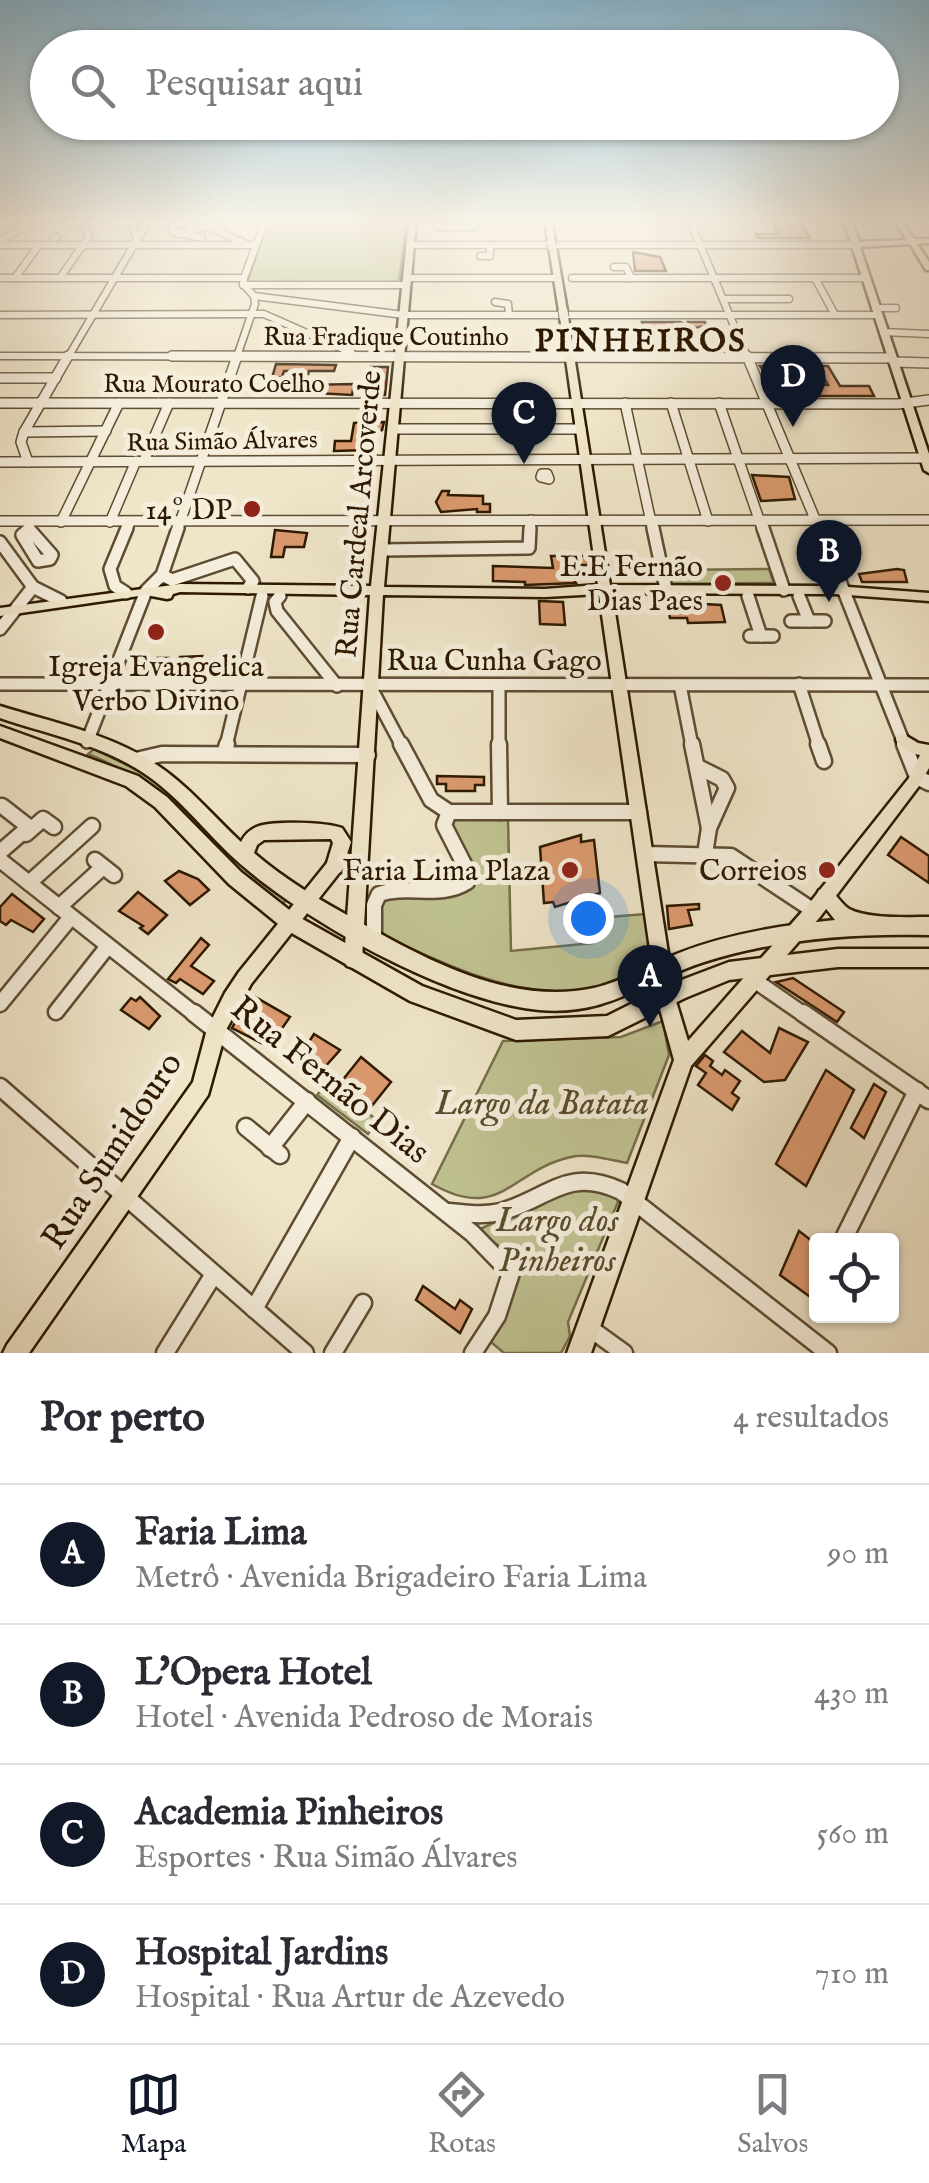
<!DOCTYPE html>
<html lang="pt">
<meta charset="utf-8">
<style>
:root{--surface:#fff;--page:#f2f2f3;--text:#2b2b33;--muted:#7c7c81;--line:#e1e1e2;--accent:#111827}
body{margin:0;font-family:"IM FELL English",serif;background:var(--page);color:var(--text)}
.controls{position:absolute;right:30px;bottom:30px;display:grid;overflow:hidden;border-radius:10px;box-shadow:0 2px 8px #0004}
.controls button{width:90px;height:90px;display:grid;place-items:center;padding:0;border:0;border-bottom:2px solid var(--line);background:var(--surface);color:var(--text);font:50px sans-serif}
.you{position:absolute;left:588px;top:918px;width:35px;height:35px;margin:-25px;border:8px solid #fff;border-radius:50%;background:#1a73e8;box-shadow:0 0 0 15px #1a73e833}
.badge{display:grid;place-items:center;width:65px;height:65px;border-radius:50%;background:var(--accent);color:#fff;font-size:32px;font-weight:700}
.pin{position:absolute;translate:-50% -82px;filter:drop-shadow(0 2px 5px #0008)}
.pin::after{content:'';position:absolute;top:52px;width:35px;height:30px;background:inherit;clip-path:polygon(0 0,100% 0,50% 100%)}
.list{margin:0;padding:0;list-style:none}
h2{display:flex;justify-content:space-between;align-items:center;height:130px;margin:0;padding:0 40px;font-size:42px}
h2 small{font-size:32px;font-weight:400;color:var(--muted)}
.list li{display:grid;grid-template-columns:65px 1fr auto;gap:30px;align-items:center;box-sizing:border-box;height:140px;padding:0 40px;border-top:2px solid var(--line)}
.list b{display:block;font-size:38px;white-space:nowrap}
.list p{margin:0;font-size:32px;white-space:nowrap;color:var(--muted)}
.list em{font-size:32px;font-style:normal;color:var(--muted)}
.icon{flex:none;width:55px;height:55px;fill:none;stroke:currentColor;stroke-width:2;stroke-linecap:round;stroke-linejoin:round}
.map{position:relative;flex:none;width:929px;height:1353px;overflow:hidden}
.search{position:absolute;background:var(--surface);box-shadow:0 2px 8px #0004;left:30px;right:30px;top:30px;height:110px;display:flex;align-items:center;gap:25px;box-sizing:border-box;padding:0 35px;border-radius:55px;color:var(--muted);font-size:38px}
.sheet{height:690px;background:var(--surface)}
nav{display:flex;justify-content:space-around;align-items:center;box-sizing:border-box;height:140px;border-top:2px solid var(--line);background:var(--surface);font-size:28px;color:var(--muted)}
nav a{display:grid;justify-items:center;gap:5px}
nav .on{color:var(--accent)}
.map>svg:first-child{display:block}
</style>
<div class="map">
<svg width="929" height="1353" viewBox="0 0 929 1353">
<rect width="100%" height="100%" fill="#efe5c9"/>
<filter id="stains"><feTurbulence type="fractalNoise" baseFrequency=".002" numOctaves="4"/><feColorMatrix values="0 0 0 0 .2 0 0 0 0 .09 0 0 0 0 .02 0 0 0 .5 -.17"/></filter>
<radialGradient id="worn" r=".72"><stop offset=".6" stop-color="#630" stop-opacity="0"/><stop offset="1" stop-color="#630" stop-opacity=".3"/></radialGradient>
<g fill="#c0c292" stroke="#766e49" stroke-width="2.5">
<polygon points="268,221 406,223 399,283 247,283"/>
<polygon points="769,569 774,583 671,584 668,570"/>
<path d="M94,749L150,776L286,900L279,908L260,893C206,840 161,783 88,754Z"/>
<path d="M466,817L508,818L511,951L593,943V925L609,924V917L645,914L654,964C630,975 607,986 580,990C515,1000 435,960 378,933L381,895L448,894L470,888L449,820Z"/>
<path d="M663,1021L669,1055L627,1163C610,1160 588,1153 571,1157C511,1170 501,1223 432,1184L503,1041L621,1037Z"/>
<polygon points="328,1082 378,1121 368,1134 317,1095"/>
<polygon points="591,1184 620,1197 568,1322 570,1336 561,1353 504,1353 491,1342 521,1263 478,1230 571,1186"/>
</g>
<g fill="#dc9a70" stroke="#2d1900" stroke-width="2.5">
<polygon points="799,221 810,238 758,238 756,234 777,234 773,222"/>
<polygon points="633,252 660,257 666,271 635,271"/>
<polygon points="642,322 680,322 690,326 688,322 705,322 706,326 658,333 645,330"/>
<polygon points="276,364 336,365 334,371 309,371 305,385 354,384 352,395 297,392 302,371 284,371 282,377 272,378"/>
<polygon points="760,366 784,366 794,384 785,384 788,391 771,391 767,382 771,381"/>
<polygon points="817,366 828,366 840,386 869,386 874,396 814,396 809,385 828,385"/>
<polygon points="371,367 388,367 385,395 370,395"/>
<polygon points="384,422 382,430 370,435 369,450 334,451 335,441 351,441 354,423"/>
<polygon points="752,475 789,477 795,499 761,501"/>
<polygon points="442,491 449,491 448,495 483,496 483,504 490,504 490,512 477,512 477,509 441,512 436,502"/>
<polygon points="275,530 307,533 304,547 285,547 283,557 271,557"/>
<polygon points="551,556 590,556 591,565 564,565 565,577 572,577 576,583 525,585 525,582 493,581 493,566 553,568"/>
<polygon points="897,569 904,570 907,582 862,582 859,574"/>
<polygon points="539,601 563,602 565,625 540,624"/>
<polygon points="667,602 721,605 725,622 688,623 687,618 670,618"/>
<polygon points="202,656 196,670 152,674 157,658 169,658 174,669 180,657"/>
<polygon points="437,776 484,777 484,785 475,785 475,791 446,791 446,784 437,784"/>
<polygon points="581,835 581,842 594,840 600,893 555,907 553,902 544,903 540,847"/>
<polygon points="901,837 929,856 929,883 888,855"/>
<polygon points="179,871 198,879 209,890 190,905 165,881"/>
<polygon points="138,892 167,915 148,934 140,928 143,926 119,911"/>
<polygon points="12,894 44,919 33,932 11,920 6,925 0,921 0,907"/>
<polygon points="699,904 699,909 688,910 692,925 669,929 667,906"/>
<polygon points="201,938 209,945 191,966 214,981 203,994 180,979 176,983 168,979"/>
<polygon points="793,978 844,1012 837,1022 776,982"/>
<polygon points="250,994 290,1017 269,1047 232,1028"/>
<polygon points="140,997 160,1016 149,1029 121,1010 131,998 136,1001"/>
<polygon points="779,1028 808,1042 785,1080 764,1082 724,1052 742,1031 770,1053"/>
<polygon points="314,1034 340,1050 316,1077 295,1064"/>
<polygon points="705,1055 713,1061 710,1066 722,1075 725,1070 740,1081 732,1093 739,1098 732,1110 698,1085 706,1073 696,1066"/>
<polygon points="361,1057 391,1082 371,1107 341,1082"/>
<polygon points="826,1070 854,1090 806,1186 776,1164"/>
<polygon points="874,1084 886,1092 864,1138 851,1128"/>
<polygon points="799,1231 816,1244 813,1299 780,1275"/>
<polygon points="423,1286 455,1309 460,1300 472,1309 460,1333 416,1300"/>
</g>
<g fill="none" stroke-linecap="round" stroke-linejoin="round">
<g stroke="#5e4c32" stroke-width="9">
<g id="minor-far4">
<polyline points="131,221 137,240"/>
<polyline points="185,221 172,228 173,232 202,238"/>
<polyline points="196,221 246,244"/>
<polyline points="436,221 438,227 474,227 477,221"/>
<polyline points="690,221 748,359"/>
<polyline points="0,224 26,224"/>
<polyline points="178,234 227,221"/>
<polygon points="54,237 57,237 53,238"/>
<polyline points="0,241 37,221"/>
<polyline points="0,245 256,245"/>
<polyline points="409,245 855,245"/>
<polyline points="480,256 490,256 490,245"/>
<polyline points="614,267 626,267 631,278"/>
<polyline points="0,278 244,278"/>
<polyline points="15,278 39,245"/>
<polyline points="60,278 89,236 84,226 65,221"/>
<polyline points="244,278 265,221"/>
<polyline points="408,278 557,278"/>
<polyline points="572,278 866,278"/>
<polyline points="815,278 835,315"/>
<polyline points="243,285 407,285"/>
<polyline points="254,296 404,315 877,315"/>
<polyline points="723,299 789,299"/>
<polyline points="495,302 508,304 509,315"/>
<polyline points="875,308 896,308"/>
<polyline points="0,315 264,314 352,353"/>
<polyline points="883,332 929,334"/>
<polyline points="0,356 892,358"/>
<polyline points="67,359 148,221"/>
<polyline points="236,359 255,304 254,296 243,284 244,278"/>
</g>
</g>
<g stroke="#5e4c32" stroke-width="12">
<g id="minor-far3">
<polyline points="172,356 892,358"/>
<polyline points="747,356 820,531"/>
<polyline points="894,362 929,363"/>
<polyline points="0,378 56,378"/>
<polyline points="0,403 898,404 929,400"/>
<polyline points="625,403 653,531"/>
<polyline points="671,403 708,521"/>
<polyline points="719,403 763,531"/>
<polyline points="393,429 581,429"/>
<polyline points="24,432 106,431"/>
<polyline points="144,461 169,403"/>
<polyline points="0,462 929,458"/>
<polyline points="28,462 21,442 24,432 68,356"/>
<polygon points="542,474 547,474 549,479 541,477"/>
<polyline points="0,521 929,520"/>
<polyline points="29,522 29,529"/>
<polyline points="61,522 119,403"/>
<polyline points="110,522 136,461"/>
<polyline points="126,531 130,522"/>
<polyline points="177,531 237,356"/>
<polyline points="530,531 531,520"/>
</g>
</g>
<g stroke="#5e4c32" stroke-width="16">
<g id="minor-far2">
<polyline points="653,528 666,589"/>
<polyline points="763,528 784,590"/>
<polyline points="819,528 905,746"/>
<polygon points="29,529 52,555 50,559 38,561 22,535"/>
<polyline points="0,542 33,587 61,601"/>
<polyline points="382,550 529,548 530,528"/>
<polyline points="162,575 172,580 235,559 253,581 248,588"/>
<polyline points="126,593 115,586 110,569 127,528"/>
<polyline points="280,596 275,602 277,611 337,686"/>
<polyline points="748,596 761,636"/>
<polyline points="791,621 809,621 799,596"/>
<polyline points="809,621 825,621"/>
<polyline points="0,629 33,587"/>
<polyline points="750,636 773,636"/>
<polyline points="0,684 929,685"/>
<polyline points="799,684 819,746"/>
<polyline points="499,685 499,746"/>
<polyline points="680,685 692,746"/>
<polyline points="370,686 402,746"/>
<polyline points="87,742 146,591 162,575 178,528"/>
<polyline points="226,746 262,596"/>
</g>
</g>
<g stroke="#5e4c32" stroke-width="19">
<g id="minor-far1">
<polyline points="401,744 431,800 449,812 639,812"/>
<polyline points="499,744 500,812"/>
<polyline points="692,744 709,828"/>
<polyline points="818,744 824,761"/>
<polyline points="904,744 917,777 929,783"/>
<polyline points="224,754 227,744"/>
<polyline points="136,760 162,754 368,755"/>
<polyline points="698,767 722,779 727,788 709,828 705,854"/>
<polyline points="26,834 43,819 54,827"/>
<polyline points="0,852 29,827 2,806"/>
<polyline points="645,854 731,856 814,911"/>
<polyline points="0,860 197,1016"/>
<polyline points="95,860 114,875"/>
<polyline points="29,883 92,826"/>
<polyline points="59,907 103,867"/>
<path d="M374,940V905L379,894C408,884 441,899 467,882L465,866L444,825L449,812"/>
<polyline points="751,978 806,1016"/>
<polyline points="0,1004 71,917"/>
<polyline points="56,1012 108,946"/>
</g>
</g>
<g stroke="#5e4c32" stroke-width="21">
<g id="minor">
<polyline points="194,1013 472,1233 511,1273 497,1316 473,1353"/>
<polyline points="803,1013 929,1100"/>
<polyline points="0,1087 305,1353"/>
<polyline points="246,1127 280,1155"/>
<polyline points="270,1148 307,1101"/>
<path d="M449,1212C467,1214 486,1216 504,1211C551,1196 568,1167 621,1191L828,1353"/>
<polyline points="845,1236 917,1091"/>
<polyline points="254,1309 352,1137"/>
<polyline points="588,1327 624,1353"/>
<polyline points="165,1353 214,1274"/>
<polyline points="333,1353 363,1303"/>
</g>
</g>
<g stroke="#2d1900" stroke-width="5">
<g id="major">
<path d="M409,221H416L384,587L545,589L598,585L560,317L564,314L568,317L610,585L835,586L929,593V601L835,594L612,593L675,998L688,1041L808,905L909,778L920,755C911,753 901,749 896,740L898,736L903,734L918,743L929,745V768L919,786L820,917L691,1066L591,1353H567L674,1060L657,998L599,594L545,597L383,595L362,960L359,966L353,968L347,966L344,960L370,595L180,592L173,594L171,598L167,599L146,595L0,616V608L180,584L371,586Z"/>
<polygon points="545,221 552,221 555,243 553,245 556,247 567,311 563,314 559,311"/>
<polygon points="844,221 852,221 859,242 907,240 895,221 901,221 914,239 929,239 929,243 917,244 929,262 929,270 926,270 910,244 860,247 929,454 929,473 924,470"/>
<polygon points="341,851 347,853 349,858 347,863 251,984 226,1030 208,1095 29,1353 3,1353 7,1345 193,1082 207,1029 225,993 239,972 335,853"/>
</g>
</g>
<g stroke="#2d1900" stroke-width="5">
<g id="highway">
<path d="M0,706C51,722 108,733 154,763C187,784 212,815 241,842C245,834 250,829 259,826C276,821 325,822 342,828L351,842L341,872L335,874L329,872L326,866L333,843L331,839L264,840L257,845L254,853C285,880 320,900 356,920C426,960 511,1006 594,988C624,981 650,964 679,953C728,934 782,925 835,920L816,896L819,890L825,888C836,892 840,903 849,909C868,919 907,917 929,917V935C854,933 776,939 704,962C642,982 609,1016 539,1010C447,1001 304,921 236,860C204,831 178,795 142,772C99,744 47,734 0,718Z"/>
<polygon points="0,726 138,776 167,797 241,872 297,916 422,986 516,1020 607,1016 671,984 729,962 838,949 929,949 929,967 838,967 729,980 685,998 608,1036 516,1040 410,1001 283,928 229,884 155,807 126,786 0,738"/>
</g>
</g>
<use href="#minor-far4" stroke="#f5eedc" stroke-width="6"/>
<use href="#minor-far3" stroke="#f5eedc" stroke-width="9"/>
<use href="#minor-far2" stroke="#f5eedc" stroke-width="11"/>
<use href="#minor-far1" stroke="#f5eedc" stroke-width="14"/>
<use href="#minor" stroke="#f5eedc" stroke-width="16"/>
<use href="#major" fill="#efe5c9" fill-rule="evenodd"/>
<use href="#highway" fill="#efe5c9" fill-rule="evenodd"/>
<g stroke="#2d1900" stroke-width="11" stroke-linecap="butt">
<g id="major-bridge">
<polyline points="551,243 552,247"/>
<polyline points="563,311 564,317"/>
</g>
</g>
<use href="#major-bridge" stroke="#efe5c9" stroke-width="9"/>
</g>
<linearGradient id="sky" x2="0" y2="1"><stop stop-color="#89b8d2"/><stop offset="0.54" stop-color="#f8f3e7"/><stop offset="1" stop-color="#f8f3e7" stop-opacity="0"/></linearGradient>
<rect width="929" height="410" fill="url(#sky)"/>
<g fill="#8f2418" stroke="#f5eedc" stroke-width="4">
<circle cx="252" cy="509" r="10"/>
<circle cx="723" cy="583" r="10"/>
<circle cx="156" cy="632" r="10"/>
<circle cx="570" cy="870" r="10"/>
<circle cx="827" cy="870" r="10"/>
</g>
<g text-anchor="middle" stroke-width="10" stroke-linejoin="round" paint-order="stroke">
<g font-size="25" fill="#2d1900" stroke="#f5eedc">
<text x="386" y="345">Rua Fradique Coutinho</text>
<text x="214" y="392">Rua Mourato Coelho</text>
<text transform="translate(222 440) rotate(-1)" y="9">Rua Simão Álvares</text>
</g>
<g font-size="30" fill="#2d1900" stroke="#f5eedc" text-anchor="end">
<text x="232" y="519">14º DP</text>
<text x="703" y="576">E.E Fernão<tspan x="703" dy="34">Dias Paes</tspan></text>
<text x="156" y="676" text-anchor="middle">Igreja Evangelica<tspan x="156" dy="34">Verbo Divino</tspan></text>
<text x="550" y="880">Faria Lima Plaza</text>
<text x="807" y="880">Correios</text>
</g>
<g font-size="30" fill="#2d1900" stroke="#f5eedc">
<text transform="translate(358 514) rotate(-85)" y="10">Rua Cardeal Arcoverde</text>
<text x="494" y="670">Rua Cunha Gago</text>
</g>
<g font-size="32" font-weight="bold" letter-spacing="2.5" fill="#2d1900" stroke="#f5eedc">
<text x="641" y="351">PINHEIROS</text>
</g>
<g font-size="35" fill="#2d1900" stroke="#f5eedc">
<text transform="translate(331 1079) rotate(39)" y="12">Rua Fernão Dias</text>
<text transform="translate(111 1150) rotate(-57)" y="12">Rua Sumidouro</text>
</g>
<g font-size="35" font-style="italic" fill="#594c2c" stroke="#f5eedc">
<text x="542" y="1114">Largo da Batata</text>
<text x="557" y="1231">Largo dos<tspan x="557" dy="40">Pinheiros</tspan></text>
</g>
</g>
<rect width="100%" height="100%" filter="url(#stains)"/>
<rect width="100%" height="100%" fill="url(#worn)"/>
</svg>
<div class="controls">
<button><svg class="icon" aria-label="locate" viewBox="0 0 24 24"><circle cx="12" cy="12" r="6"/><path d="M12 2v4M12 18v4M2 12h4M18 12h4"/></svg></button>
</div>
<div class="you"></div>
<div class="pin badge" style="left:650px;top:1027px">A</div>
<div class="pin badge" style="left:829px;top:602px">B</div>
<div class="pin badge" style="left:524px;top:464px">C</div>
<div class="pin badge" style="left:793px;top:427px">D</div>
<div class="search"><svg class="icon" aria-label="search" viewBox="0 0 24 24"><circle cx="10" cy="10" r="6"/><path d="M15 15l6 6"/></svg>Pesquisar aqui</div>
</div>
<section class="sheet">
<h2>Por perto<small>4 resultados</small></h2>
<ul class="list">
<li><span class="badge">A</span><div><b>Faria Lima</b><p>Metrô · Avenida Brigadeiro Faria Lima</p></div><em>90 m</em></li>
<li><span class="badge">B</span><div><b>L'Opera Hotel</b><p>Hotel · Avenida Pedroso de Morais</p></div><em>430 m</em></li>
<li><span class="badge">C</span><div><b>Academia Pinheiros</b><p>Esportes · Rua Simão Álvares</p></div><em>560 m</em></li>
<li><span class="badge">D</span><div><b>Hospital Jardins</b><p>Hospital · Rua Artur de Azevedo</p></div><em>710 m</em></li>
</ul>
</section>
<nav>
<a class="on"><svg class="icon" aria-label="map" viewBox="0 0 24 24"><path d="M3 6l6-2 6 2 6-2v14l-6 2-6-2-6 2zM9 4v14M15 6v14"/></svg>Mapa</a>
<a><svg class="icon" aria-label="directions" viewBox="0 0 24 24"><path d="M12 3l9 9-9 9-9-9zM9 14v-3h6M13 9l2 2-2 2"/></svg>Rotas</a>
<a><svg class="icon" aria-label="saved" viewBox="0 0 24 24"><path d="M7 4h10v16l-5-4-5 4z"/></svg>Salvos</a>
</nav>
